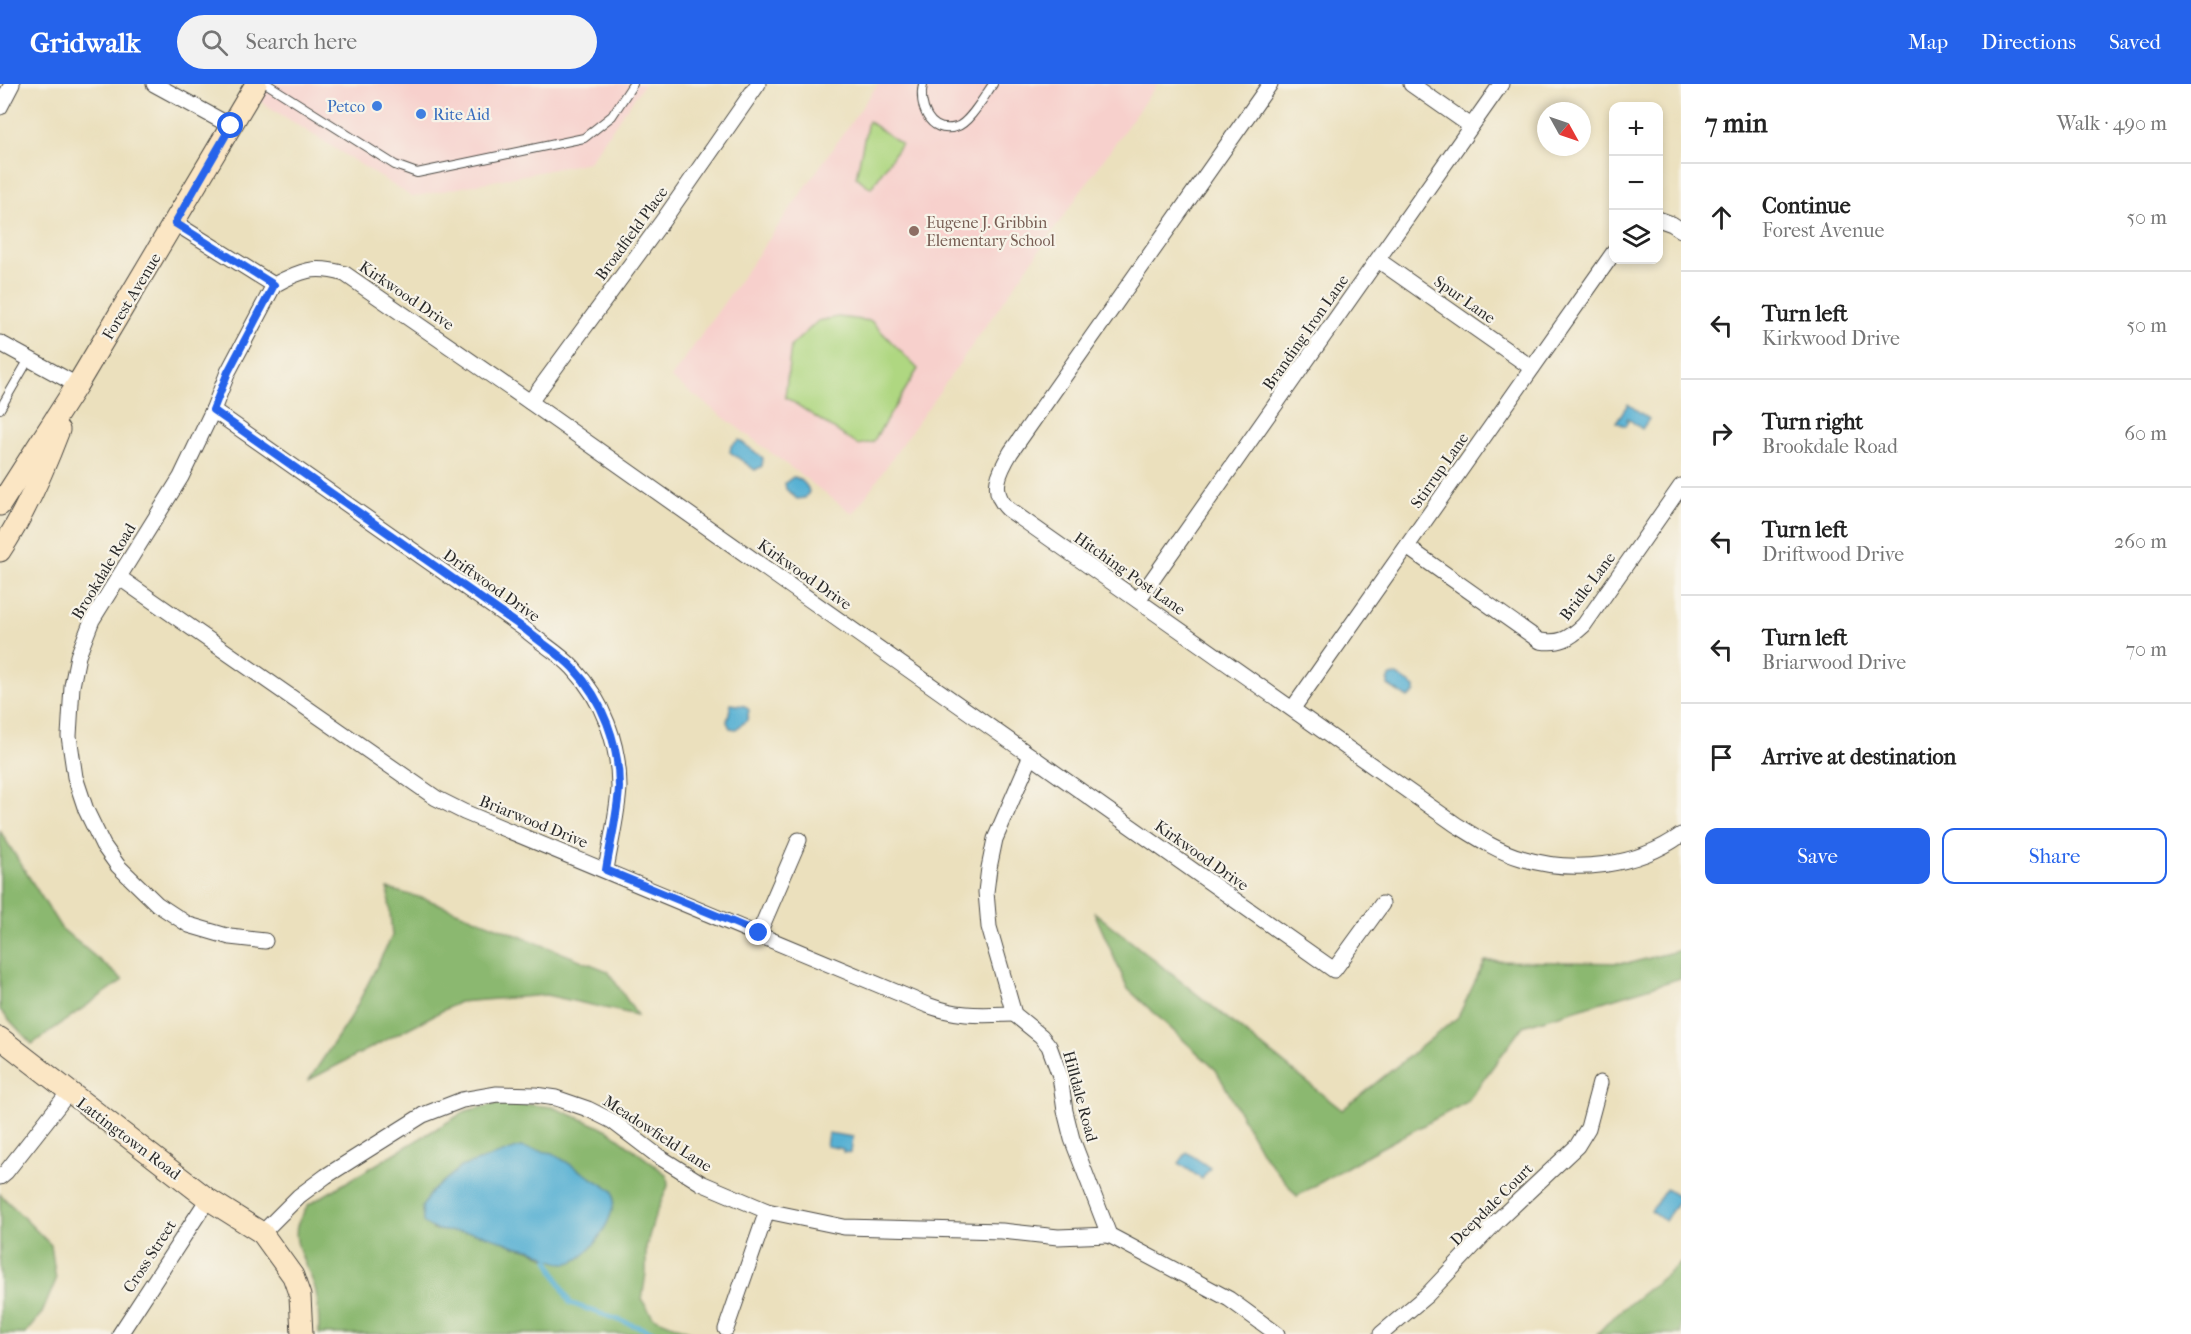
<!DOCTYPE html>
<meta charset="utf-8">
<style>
:root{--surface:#fff;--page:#f2f2f2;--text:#222;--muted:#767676;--line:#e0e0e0;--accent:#2563eb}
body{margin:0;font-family:"IM FELL French Canon",serif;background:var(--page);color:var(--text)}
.controls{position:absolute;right:18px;top:18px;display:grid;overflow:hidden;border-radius:12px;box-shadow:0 3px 9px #0003}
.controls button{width:54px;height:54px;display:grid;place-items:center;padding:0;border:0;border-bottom:2px solid var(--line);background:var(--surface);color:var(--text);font:30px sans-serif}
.compass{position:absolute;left:1537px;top:18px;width:54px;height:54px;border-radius:50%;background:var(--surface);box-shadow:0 3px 9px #0003;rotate:130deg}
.stop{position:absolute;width:18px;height:18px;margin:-14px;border:4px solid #2563eb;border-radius:50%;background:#fff}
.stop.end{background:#2563eb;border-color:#fff;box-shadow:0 2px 6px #0008}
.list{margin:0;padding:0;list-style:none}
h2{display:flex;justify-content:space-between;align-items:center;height:78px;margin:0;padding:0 24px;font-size:26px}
h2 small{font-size:20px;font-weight:400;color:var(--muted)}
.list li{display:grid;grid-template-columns:39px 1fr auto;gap:18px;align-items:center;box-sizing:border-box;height:108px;padding:0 24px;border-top:2px solid var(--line)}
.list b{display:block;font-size:22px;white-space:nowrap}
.list p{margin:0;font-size:20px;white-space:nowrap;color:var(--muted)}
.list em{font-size:20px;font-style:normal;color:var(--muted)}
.actions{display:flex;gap:12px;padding:18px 24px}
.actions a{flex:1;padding:14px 0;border:2px solid var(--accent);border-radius:12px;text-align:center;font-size:21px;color:var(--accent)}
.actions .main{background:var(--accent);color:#fff}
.icon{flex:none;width:33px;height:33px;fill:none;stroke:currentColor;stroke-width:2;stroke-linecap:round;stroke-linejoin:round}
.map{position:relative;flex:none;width:1681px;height:1250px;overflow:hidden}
header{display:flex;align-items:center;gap:36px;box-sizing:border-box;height:84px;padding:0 30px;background:var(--accent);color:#fff}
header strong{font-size:28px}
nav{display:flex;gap:33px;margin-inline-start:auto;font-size:21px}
.search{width:420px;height:54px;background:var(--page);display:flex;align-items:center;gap:15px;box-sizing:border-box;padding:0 21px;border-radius:33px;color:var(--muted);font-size:22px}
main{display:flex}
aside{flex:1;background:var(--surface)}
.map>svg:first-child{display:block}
</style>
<header>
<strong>Gridwalk</strong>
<div class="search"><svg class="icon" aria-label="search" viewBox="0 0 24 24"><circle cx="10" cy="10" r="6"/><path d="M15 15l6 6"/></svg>Search here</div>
<nav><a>Map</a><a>Directions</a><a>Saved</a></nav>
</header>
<main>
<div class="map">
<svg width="1681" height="1250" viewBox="0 0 1681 1250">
<rect width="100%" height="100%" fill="#f7f3e8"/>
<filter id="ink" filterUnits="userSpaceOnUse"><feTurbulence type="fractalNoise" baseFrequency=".0167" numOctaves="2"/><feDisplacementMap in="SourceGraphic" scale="12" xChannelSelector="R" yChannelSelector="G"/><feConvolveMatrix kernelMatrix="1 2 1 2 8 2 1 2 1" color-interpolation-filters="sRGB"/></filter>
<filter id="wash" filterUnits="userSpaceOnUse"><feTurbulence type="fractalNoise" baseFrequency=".008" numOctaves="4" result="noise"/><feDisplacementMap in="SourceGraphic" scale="24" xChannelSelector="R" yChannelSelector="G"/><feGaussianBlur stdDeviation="1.35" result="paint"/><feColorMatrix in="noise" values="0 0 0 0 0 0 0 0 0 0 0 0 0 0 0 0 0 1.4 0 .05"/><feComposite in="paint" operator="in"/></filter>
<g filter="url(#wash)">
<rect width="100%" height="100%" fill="#ebe0bd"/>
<g fill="#f7d0cc">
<polygon points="256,0 644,0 589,78 412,113 250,11"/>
<polygon points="878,0 1157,0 853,430 671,294"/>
</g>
<g fill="#afd781" stroke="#6d8156" stroke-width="1.5">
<polygon points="868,37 901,60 871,104 856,93"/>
<polygon points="838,233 871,237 918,285 873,358 858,361 785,313 791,262 818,237"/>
</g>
<g fill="#8bb86f" stroke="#5b724d" stroke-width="1.5" fill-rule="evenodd">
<polygon points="0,747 61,844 123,896 32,960 0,926"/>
<polygon points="388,805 426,815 608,887 637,931 546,911 459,918 309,996 352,931 392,852"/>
<polygon points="1094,828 1342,1026 1458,933 1485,877 1630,879 1681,866 1681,894 1523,942 1467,1018 1371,1069 1297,1112 1262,1069 1216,986 1128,905"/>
<path d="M502,1018L552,1023L608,1046L667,1091L668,1102L654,1135L646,1163V1189L642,1216L653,1233L695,1250H319C319,1236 319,1222 316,1208C312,1187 292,1165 297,1142C299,1135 305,1127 308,1121L466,1027ZM596,1098L609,1104L548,1176L533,1167L514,1162L496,1154L472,1148L432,1146Z"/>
<polygon points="0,1110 51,1161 56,1196 42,1229 25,1250 0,1250"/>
<polygon points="1681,1179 1681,1250 1597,1250 1613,1233"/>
</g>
<g fill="#56b0d3" stroke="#406e7f" stroke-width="1.5">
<polygon points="1628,320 1649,335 1642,345 1627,334 1626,336 1628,337 1625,342 1616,338"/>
<polygon points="739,356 763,374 762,382 755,386 730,368 731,362"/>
<path d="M793,393C800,394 808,401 809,408L805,414L797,415L786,405L785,399Z"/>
<polygon points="1397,591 1415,603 1415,608 1408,614 1388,601 1388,596 1391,592"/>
<polygon points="731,620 745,622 749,626 747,636 736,645 730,644 727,638"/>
<polygon points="828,1049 853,1053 851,1069 843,1068 843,1065 826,1062"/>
<path d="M520,1063L552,1069L613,1107C620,1128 589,1178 567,1179C553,1180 545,1171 533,1166C527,1164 521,1164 515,1162C508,1160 501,1156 494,1154C486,1152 479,1149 471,1148C453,1146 438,1151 423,1138L422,1123L431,1108L461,1083Z"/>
<polygon points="1187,1068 1210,1084 1202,1095 1179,1079"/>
<polygon points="1666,1105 1680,1114 1665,1137 1651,1127"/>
</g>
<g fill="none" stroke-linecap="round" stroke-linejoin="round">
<polyline stroke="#56b0d3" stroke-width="5" points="548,1176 570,1219 659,1250"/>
</g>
</g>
<g filter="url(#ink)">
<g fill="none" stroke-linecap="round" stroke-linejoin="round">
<g stroke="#484641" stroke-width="10">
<g id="service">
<polyline points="267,0 395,81 417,89 584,54 612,32 633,0"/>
<path d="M923,0C918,21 929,51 956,43C969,40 985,11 993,0"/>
<polyline points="0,325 29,275"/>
</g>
</g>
<g stroke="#484641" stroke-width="17">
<g id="minor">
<polyline points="154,0 231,42"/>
<path d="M1270,0L1011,368C999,388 989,407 1008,425L1455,740C1476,753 1497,767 1521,774C1573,790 1637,783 1681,751"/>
<polyline points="1411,0 1471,42"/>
<polyline points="0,23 12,0"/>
<polyline points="1658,135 1672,140 1681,146"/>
<polyline points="175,139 274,201"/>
<polyline points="1378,176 1532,284"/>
<path d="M274,201C301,186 315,181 345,190L530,318L1334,886L1382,820"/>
<polyline points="0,259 77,301"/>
<polyline points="530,318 664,135 758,0"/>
<path d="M213,326L526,546C541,559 560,570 573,584C603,616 619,660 619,703C618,729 610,760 606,786"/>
<path d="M1407,463L1540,557C1560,560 1569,555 1584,541L1681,402"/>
<path d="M120,494L436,714L464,728L927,921C960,933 979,931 1014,930"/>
<polyline points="1138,516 1501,0"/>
<polyline points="1293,624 1614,168"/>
<polyline points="1031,672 995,755 989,784 986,808 989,843 1014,930 1041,952 1049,962 1060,992 1065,1027 1072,1055 1109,1151 1229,1215 1277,1250"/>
<polyline points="759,849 799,756"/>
<polyline points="265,857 230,853 189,841 157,820 118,782 103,761 86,726 75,693 69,652 72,602 78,572 92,536 181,393 213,326 228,288 274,201"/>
<polyline points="0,1093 6,1088 69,1008"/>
<polyline points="262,1149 299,1112 326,1092 423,1031 462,1016 497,1010 535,1011 556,1014 588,1025 612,1037 658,1072 701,1099 767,1127 844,1143 1002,1147 1058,1153 1109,1151"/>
<polyline points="726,1245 767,1127"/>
<polyline points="120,1250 208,1115"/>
<polyline points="1381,1250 1427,1211 1497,1137 1577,1062 1588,1044 1600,999"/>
</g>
</g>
<g stroke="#484641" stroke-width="23">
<g id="secondary">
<polyline points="0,421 77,301 256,0"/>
<path d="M0,467C25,430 43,388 59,346"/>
<polyline points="0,954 208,1115 262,1149 293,1192 300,1212 302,1250"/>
</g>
</g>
<use href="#service" stroke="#fff" stroke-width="8"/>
<use href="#minor" stroke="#fff" stroke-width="15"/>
<use href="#secondary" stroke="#fbe6c4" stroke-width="21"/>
</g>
</g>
<g fill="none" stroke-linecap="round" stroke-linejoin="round" filter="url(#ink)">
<path stroke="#2563eb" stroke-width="8" d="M231,42L175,139L274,201L228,288L213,326L526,546C541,559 560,570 573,584C603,616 619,660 619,703C618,729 610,760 606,786L759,849"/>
</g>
<g fill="#3f7fe0" stroke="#f7f3e8" stroke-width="2">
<circle cx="377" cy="22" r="6"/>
<circle cx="421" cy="30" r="6"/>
</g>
<circle fill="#8d6e63" stroke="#f7f3e8" stroke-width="2" cx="914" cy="147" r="6"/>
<g text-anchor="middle" stroke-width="4.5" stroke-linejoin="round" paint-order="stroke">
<g font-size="16" fill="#366cbe" stroke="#f7f3e8" text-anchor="end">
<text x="365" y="28">Petco</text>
<text x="433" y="36" text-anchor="start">Rite Aid</text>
</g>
<g font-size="16" fill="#785e54" stroke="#f7f3e8" text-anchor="start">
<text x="926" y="144">Eugene J. Gribbin<tspan x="926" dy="18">Elementary School</tspan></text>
</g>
<g font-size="16" fill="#2b2b2b" stroke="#f7f3e8">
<text transform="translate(631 149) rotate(-54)" y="6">Broadfield Place</text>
<text transform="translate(407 211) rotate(34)" y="6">Kirkwood Drive</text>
<text transform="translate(131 212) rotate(-59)" y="6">Forest Avenue</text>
<text transform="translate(1465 215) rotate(35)" y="6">Spur Lane</text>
<text transform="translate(1305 248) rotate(-55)" y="6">Branding Iron Lane</text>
<text transform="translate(1439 386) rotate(-55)" y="6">Stirrup Lane</text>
<text transform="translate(103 487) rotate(-59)" y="6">Brookdale Road</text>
<text transform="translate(1130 489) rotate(35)" y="6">Hitching Post Lane</text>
<text transform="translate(805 490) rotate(35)" y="6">Kirkwood Drive</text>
<text transform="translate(492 501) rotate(35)" y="6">Driftwood Drive</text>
<text transform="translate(1587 502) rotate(-53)" y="6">Bridle Lane</text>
<text transform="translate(534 737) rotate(22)" y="6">Briarwood Drive</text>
<text transform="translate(1202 771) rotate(35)" y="6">Kirkwood Drive</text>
<text transform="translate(1081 1012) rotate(75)" y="6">Hilldale Road</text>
<text transform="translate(658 1049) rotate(33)" y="6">Meadowfield Lane</text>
<text transform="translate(129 1054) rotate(37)" y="6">Lattingtown Road</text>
<text transform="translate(1491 1120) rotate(-45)" y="6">Deepdale Court</text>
<text transform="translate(149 1172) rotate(-57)" y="6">Cross Street</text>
</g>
</g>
</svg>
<div class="controls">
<button>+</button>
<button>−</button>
<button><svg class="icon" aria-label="layers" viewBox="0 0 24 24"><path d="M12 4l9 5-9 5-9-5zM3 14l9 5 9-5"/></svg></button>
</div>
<svg class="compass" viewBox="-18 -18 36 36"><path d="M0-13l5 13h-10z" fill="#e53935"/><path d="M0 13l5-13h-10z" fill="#767676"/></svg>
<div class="stop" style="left:231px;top:42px"></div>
<div class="stop end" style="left:759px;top:849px"></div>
</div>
<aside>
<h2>7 min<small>Walk · 490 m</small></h2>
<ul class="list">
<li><svg class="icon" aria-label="ahead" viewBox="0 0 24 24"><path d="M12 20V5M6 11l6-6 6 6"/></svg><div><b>Continue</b><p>Forest Avenue</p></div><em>50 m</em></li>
<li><svg class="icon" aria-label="left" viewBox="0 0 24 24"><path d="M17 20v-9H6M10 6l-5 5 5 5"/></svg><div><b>Turn left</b><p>Kirkwood Drive</p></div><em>50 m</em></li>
<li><svg class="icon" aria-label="right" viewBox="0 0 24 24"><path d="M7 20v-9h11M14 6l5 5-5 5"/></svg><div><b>Turn right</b><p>Brookdale Road</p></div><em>60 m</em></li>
<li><svg class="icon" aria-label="left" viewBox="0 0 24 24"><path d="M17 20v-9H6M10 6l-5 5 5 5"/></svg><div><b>Turn left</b><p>Driftwood Drive</p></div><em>260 m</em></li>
<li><svg class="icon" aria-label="left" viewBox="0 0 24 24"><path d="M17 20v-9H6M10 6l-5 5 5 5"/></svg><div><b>Turn left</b><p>Briarwood Drive</p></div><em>70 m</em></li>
<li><svg class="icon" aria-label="arrive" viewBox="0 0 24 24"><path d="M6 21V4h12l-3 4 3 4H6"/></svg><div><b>Arrive at destination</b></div></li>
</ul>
<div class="actions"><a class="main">Save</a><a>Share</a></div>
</aside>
</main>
